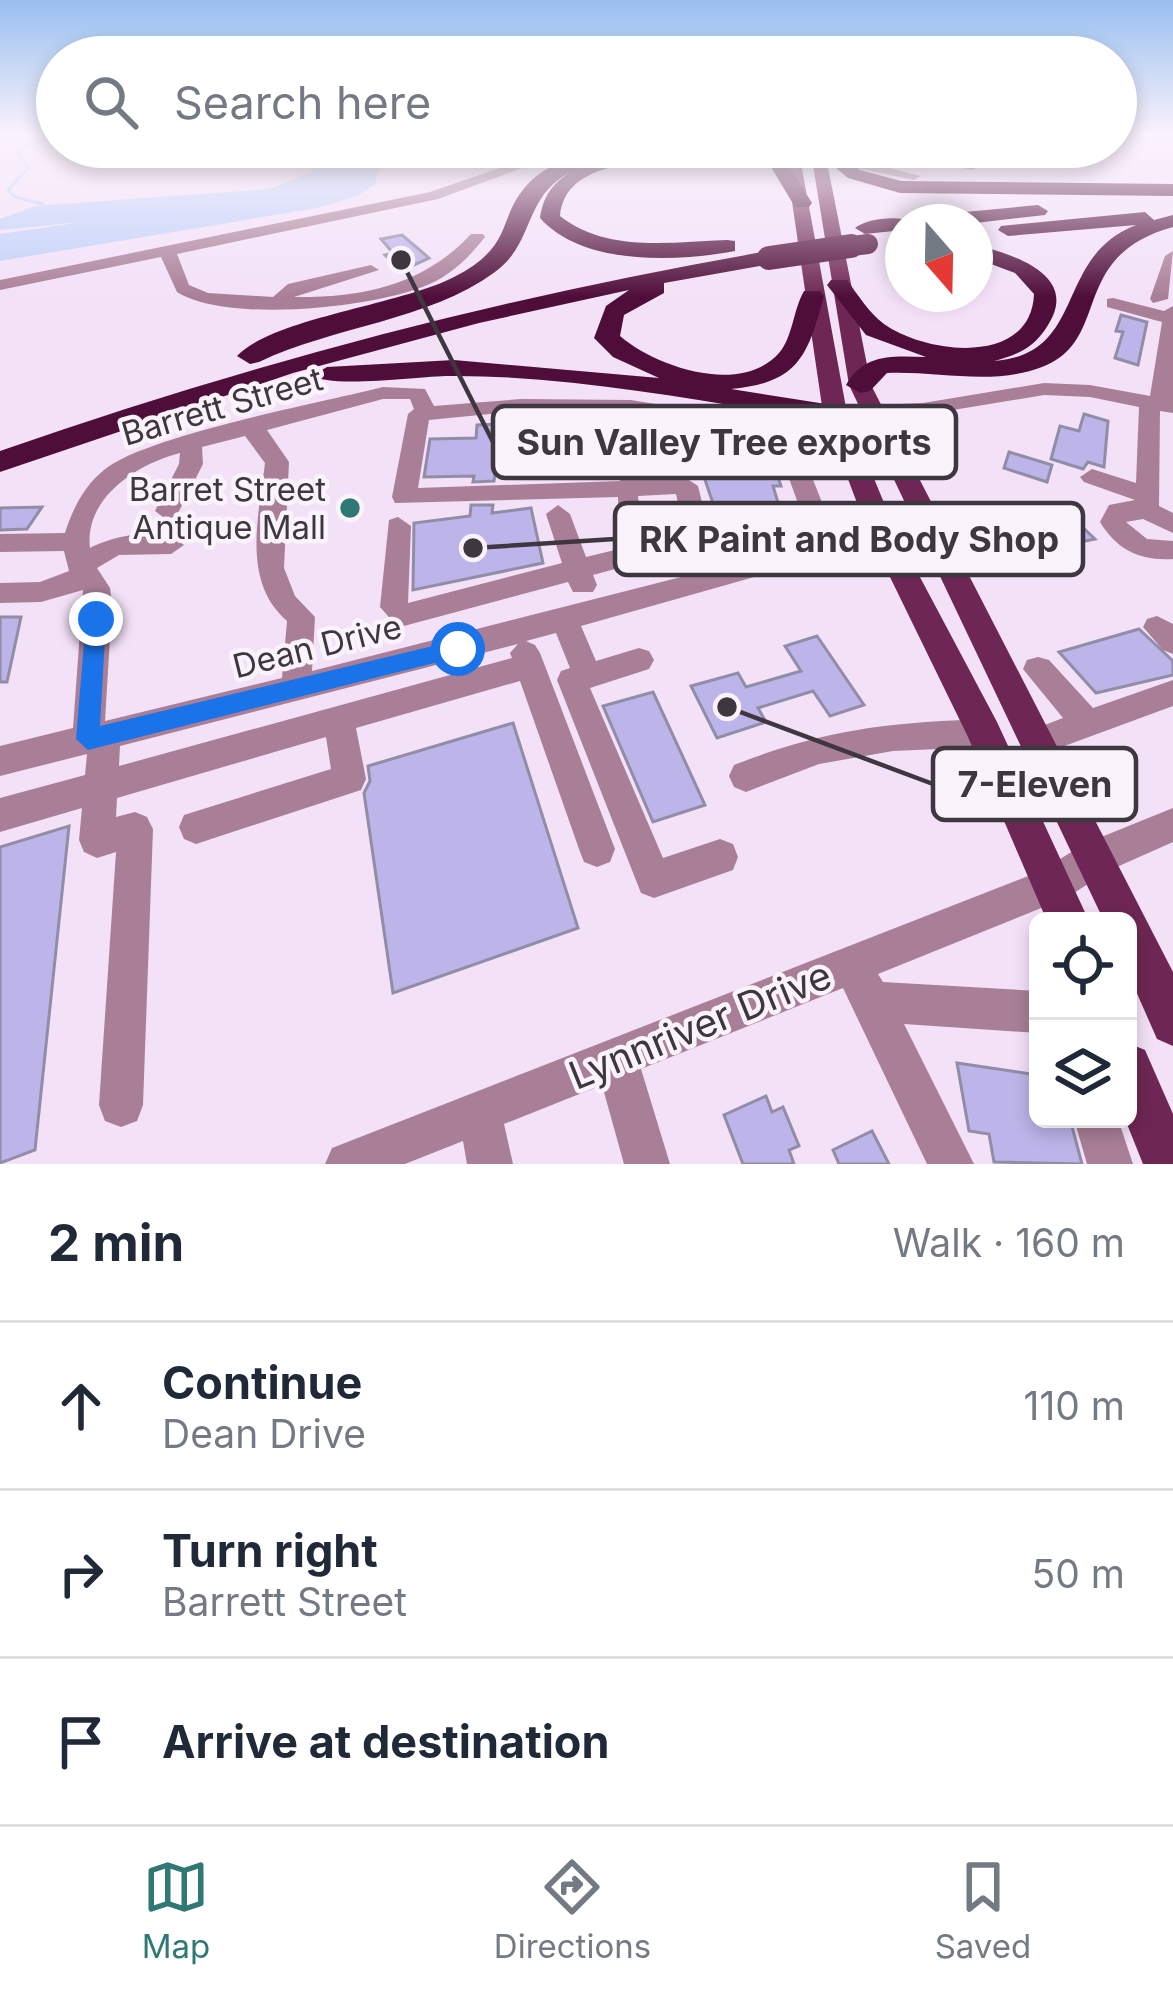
<!DOCTYPE html>
<meta charset="utf-8">
<style>
:root{--surface:#fff;--page:#f2f2f3;--text:#1f2937;--muted:#747a83;--line:#e0e1e3;--accent:#307873}
body{margin:0;font-family:Inter,sans-serif;background:var(--page);color:var(--text)}
.controls{position:absolute;right:36px;bottom:36px;display:grid;overflow:hidden;border-radius:18px;box-shadow:0 6px 18px #0003}
.controls button{width:108px;height:108px;display:grid;place-items:center;padding:0;border:0;border-bottom:3px solid var(--line);background:var(--surface);color:var(--text);font:60px sans-serif}
.compass{position:absolute;left:885px;top:204px;width:108px;height:108px;border-radius:50%;background:var(--surface);box-shadow:0 6px 18px #0003;rotate:160deg}
.stop{position:absolute;width:36px;height:36px;margin:-27px;border:9px solid #1a73e8;border-radius:50%;background:#fff}
.stop.end{background:#1a73e8;border-color:#fff;box-shadow:0 3px 12px #0008}
.list{margin:0;padding:0;list-style:none}
h2{display:flex;justify-content:space-between;align-items:center;height:156px;margin:0;padding:0 48px;font-size:51px}
h2 small{font-size:39px;font-weight:400;color:var(--muted)}
.list li{display:grid;grid-template-columns:78px 1fr auto;gap:36px;align-items:center;box-sizing:border-box;height:168px;padding:0 48px;border-top:3px solid var(--line)}
.list b{display:block;font-size:45px;white-space:nowrap}
.list p{margin:0;font-size:39px;white-space:nowrap;color:var(--muted)}
.list em{font-size:39px;font-style:normal;color:var(--muted)}
.icon{flex:none;width:66px;height:66px;fill:none;stroke:currentColor;stroke-width:2;stroke-linecap:round;stroke-linejoin:round}
.map{position:relative;flex:none;width:1173px;height:1164px;overflow:hidden}
.search{position:absolute;background:var(--surface);box-shadow:0 6px 18px #0003;left:36px;right:36px;top:36px;height:132px;display:flex;align-items:center;gap:30px;box-sizing:border-box;padding:0 42px;border-radius:66px;color:var(--muted);font-size:45px}
.sheet{height:660px;background:var(--surface)}
nav{display:flex;justify-content:space-around;align-items:center;box-sizing:border-box;height:168px;border-top:3px solid var(--line);background:var(--surface);font-size:33px;color:var(--muted)}
nav a{display:grid;justify-items:center;gap:6px}
nav .on{color:var(--accent)}
.map>svg:first-child{display:block}
</style>
<div class="map">
<svg width="1173" height="1164" viewBox="0 0 1173 1164">
<rect width="100%" height="100%" fill="#f3e1f8"/>
<polygon fill="#bed0f9" points="330,147 384,147 375,184 357,196 317,208 0,261 0,234 83,222 0,230 0,219 35,206 269,189 311,172"/>
<g fill="none" stroke-linecap="round" stroke-linejoin="round">
<g stroke="#bed0f9" stroke-width="3">
<polyline points="0,140 7,134"/>
<polyline points="43,204 15,197 8,190 28,168 17,150 57,137"/>
</g>
</g>
<g fill="#bdb4e9" stroke="#918da6" stroke-width="3">
<polygon points="402,235 429,258 401,271 385,255 393,253 381,239"/>
<polygon points="1121,315 1147,322 1138,365 1115,358 1123,332 1116,331"/>
<polygon points="1084,414 1108,421 1104,467 1088,462 1083,469 1051,459 1060,426 1079,431"/>
<polygon points="531,423 554,423 554,435 601,434 605,471 495,475 494,481 473,482 474,476 424,477 430,439 476,438 477,425"/>
<polygon points="738,436 757,439 765,463 773,463 781,486 773,486 783,519 719,521 701,468 707,467 700,437"/>
<polygon points="1009,452 1052,465 1047,482 1004,468"/>
<polygon points="471,505 493,505 492,513 531,508 543,563 413,590 414,523 470,516"/>
<polygon points="42,507 27,529 0,530 0,508"/>
<polygon points="1018,517 1052,523 1074,519 1095,539 1070,544 1056,559 1024,556 1004,530"/>
<polygon points="0,617 21,617 7,682 0,682"/>
<polygon points="1139,629 1173,661 1173,675 1096,693 1059,652"/>
<polygon points="817,636 864,705 830,716 813,691 758,708 766,722 717,738 691,686 738,673 746,687 801,671 785,646"/>
<polygon points="653,692 705,805 653,822 603,706"/>
<polygon points="513,723 578,928 393,993 364,793 370,781 368,766"/>
<polygon points="69,826 35,1150 0,1163 0,847"/>
<polygon points="957,1063 1038,1075 1038,1119 1070,1119 1082,1164 994,1162 989,1134 969,1131"/>
<polygon points="766,1096 772,1112 783,1107 799,1146 789,1150 794,1164 743,1164 724,1115"/>
<polygon points="872,1131 889,1164 839,1164 833,1150"/>
</g>
<g fill="none" stroke-linecap="round" stroke-linejoin="round">
<g fill="#a97f97" fill-rule="evenodd">
<path d="M561,147H579L438,199L177,254L189,285L208,293L273,297L288,284L371,265L379,270L294,297C362,298 424,285 471,234H483L485,237C471,255 456,270 436,281C384,308 227,324 177,292L161,257L0,290V280L430,192Z"/>
<polygon points="854,147 868,147 857,157 861,161 921,176 914,180 851,167 843,157"/>
<polygon points="894,147 979,166 972,170 894,152"/>
<polygon points="978,147 995,147 995,148 989,152"/>
<polygon points="1173,251 1168,299 1153,303 1150,299 1165,256"/>
<path d="M1113,298L1164,311L1173,306V413L1160,411L1159,506L1173,513V533L1143,519L1126,522L1147,539L1173,541V559C1140,561 1117,550 1100,522L1109,505L1135,500L1084,482L1080,477L1092,469L1136,483L1139,407L1090,397L1044,395L923,415L835,419L824,413L835,407L923,403L1044,383L1090,385L1150,396L1162,322L1107,307V299Z"/>
<path d="M383,387L425,389L434,406L521,399L631,400L783,425L794,432L835,535L929,515L942,524L929,533L882,541L581,626L596,661L639,648L649,651L654,660L649,669L590,688L663,858L720,839L733,844L738,857L733,870L654,898L641,893L557,680L561,671L570,668L556,633L526,641L535,645L540,653L615,849L610,862L597,867L584,862L579,849L520,681L356,728L366,779L361,790L196,844L184,839L179,827L184,815L331,769L326,737L117,798L116,817L135,812L147,817L153,829L143,1105L137,1121L121,1127L105,1121L99,1105L116,852L97,858L84,852L79,840L82,808L0,832V798L85,775L87,754L0,776V746L73,728L83,590L41,602L0,603V583L40,582L69,571L64,551L0,552V534L65,533C72,510 84,486 104,470C144,436 324,402 383,387ZM383,399H410L414,409L408,414L392,497L395,503L618,497L619,549L586,557L570,514L558,505L546,514L562,563L408,603L411,526L398,517L389,520L380,607L394,623L404,626L568,582L573,592H593L597,585L593,575L641,562L645,555L638,496L676,494L693,574L312,671L315,617L295,596L284,568L289,462L267,430ZM521,411L610,412L620,481L418,488L429,420ZM632,413L650,416L663,479L644,480ZM672,420L774,437L812,542L718,567L698,486L686,478ZM245,436L265,463C259,516 241,581 287,621L282,678L105,721L112,604L110,588L97,568L119,555L171,554L184,545C166,524 112,536 90,548C84,498 137,464 180,453L179,464L155,511L167,520L176,517L203,464L202,447ZM518,644L510,653L512,658L119,766L120,746Z"/>
<polygon points="1157,616 1173,624 1173,654 1163,650 1143,627 1147,619"/>
<polygon points="1038,657 1049,660 1093,708 1173,680 1173,706 1040,755 1029,751 1024,741 1029,731 1063,718 1023,669 1027,660"/>
<path d="M984,719L995,723L1000,733L995,743L984,747L893,751L819,764L746,792L734,787L729,776L734,765C826,729 886,723 984,719Z"/>
<polygon points="1173,808 1173,842 1110,870 1066,898 878,974 883,982 1038,991 1038,1033 904,1024 974,1164 927,1164 843,988 641,1069 670,1164 624,1164 602,1085 504,1124 513,1164 467,1164 463,1141 405,1164 325,1164 332,1148 1041,871 1084,844"/>
<polygon points="1074,1119 1118,1119 1133,1164 1087,1164"/>
</g>
<g fill="#6e2754" fill-rule="evenodd">
<polygon points="784,147 798,147 847,413 896,532 997,722 1089,921 1047,921 968,737 868,532 823,413"/>
<polygon points="810,147 824,147 871,385 1173,972 1173,1046 1157,1039 1128,973 1128,921 1104,921 849,385"/>
<polygon points="1128,1043 1145,1050 1173,1114 1173,1164 1143,1164 1125,1119"/>
</g>
<g fill="#4f0e3a" fill-rule="evenodd">
<path d="M610,147H675C640,169 566,159 560,216C607,253 671,242 727,240L735,241V251C676,262 583,266 540,218C543,196 553,183 572,171C522,197 536,242 495,272C428,321 334,326 259,362L250,364L237,356C273,318 400,305 454,277C519,244 494,215 533,179C553,161 584,154 610,147Z"/>
<path d="M733,147C782,147 789,166 812,203L809,207H795L771,167Z"/>
<polygon points="811,147 831,147 860,170 901,181 1173,184 1173,196 900,193 848,178"/>
<path d="M1038,205L1048,211L1045,215L975,223L903,222V230L865,234L855,228C867,218 898,215 912,222L922,216Z"/>
<path d="M1145,212L1154,220L1173,215V227C1067,256 1113,340 1042,367C992,386 939,371 887,373L870,391L860,393L846,385C864,353 892,356 926,357L866,335L827,285L831,280H847C858,295 869,313 884,324C926,354 1031,367 1034,294L1015,273L975,258V245C1013,254 1080,275 1048,325C1035,347 1018,355 994,361C1088,354 1053,257 1136,225L1008,236L998,230L1001,226Z"/>
<path d="M769,251L777,253V263L664,283V293L624,315L620,336C656,367 741,396 779,353C793,337 793,310 804,291H820L824,296C808,355 799,383 731,389L845,407L849,413L845,419L835,422C708,403 578,375 449,376C423,376 327,389 313,375L327,367L454,360L659,378L613,357L594,338L606,306L629,290L479,323L293,373L0,472V451C252,363 506,296 769,251Z"/>
</g>
<polyline stroke="#4f0e3a" stroke-width="20" points="830,249 868,244"/>
<polyline stroke="#4f0e3a" stroke-width="24" points="769,258 851,246"/>
</g>
<linearGradient id="sky" x2="0" y2="1"><stop stop-color="#97bfef"/><stop offset="0.45" stop-color="#faf2fc"/><stop offset="1" stop-color="#faf2fc" stop-opacity="0"/></linearGradient>
<rect width="1173" height="297" fill="url(#sky)"/>
<polygon fill="#1a73e8" points="96,611 106,619 100,726 458,640 468,649 458,657 88,750 76,739 86,619"/>
<circle fill="#307873" stroke="#faf3fc" stroke-width="4.5" cx="350" cy="508" r="12"/>
<g text-anchor="middle" stroke-width="9" stroke-linejoin="round" paint-order="stroke">
<g font-size="33" fill="#3e3740" stroke="#faf3fc">
<text transform="translate(222 406) rotate(-16)" y="12">Barrett Street</text>
<text transform="translate(317 646) rotate(-14)" y="12">Dean Drive</text>
</g>
<g font-size="33" fill="#3e3740" stroke="#faf3fc" text-anchor="end">
<text x="326" y="501">Barret Street<tspan x="326" dy="38">Antique Mall</tspan></text>
</g>
<g font-size="39" fill="#3e3740" stroke="#faf3fc">
<text transform="translate(700 1025) rotate(-22)" y="14">Lynnriver Drive</text>
</g>
</g>
<path fill="none" stroke="#3e3740" stroke-width="4.5" d="M401 260L493 442M473 548L615 539M727 707L933 784"/>
<g fill="#3e3740" stroke="#faf3fc" stroke-width="4.5">
<circle cx="401" cy="260" r="12"/>
<circle cx="473" cy="548" r="12"/>
<circle cx="727" cy="707" r="12"/>
</g>
<g fill="#faf3fc" stroke="#3e3740" stroke-width="4.5">
<rect x="493" y="406" width="463" height="72" rx="12"/>
<rect x="615" y="503" width="468" height="72" rx="12"/>
<rect x="933" y="748" width="203" height="72" rx="12"/>
</g>
<g font-size="36" text-anchor="middle" font-weight="bold" fill="#3e3740">
<text x="724" y="455">Sun Valley Tree exports</text>
<text x="849" y="552">RK Paint and Body Shop</text>
<text x="1035" y="797">7-Eleven</text>
</g>
</svg>
<div class="controls">
<button><svg class="icon" aria-label="locate" viewBox="0 0 24 24"><circle cx="12" cy="12" r="6"/><path d="M12 2v4M12 18v4M2 12h4M18 12h4"/></svg></button>
<button><svg class="icon" aria-label="layers" viewBox="0 0 24 24"><path d="M12 4l9 5-9 5-9-5zM3 14l9 5 9-5"/></svg></button>
</div>
<svg class="compass" viewBox="-18 -18 36 36"><path d="M0-13l5 13h-10z" fill="#e53935"/><path d="M0 13l5-13h-10z" fill="#747a83"/></svg>
<div class="stop" style="left:458px;top:649px"></div>
<div class="stop end" style="left:96px;top:619px"></div>
<div class="search"><svg class="icon" aria-label="search" viewBox="0 0 24 24"><circle cx="10" cy="10" r="6"/><path d="M15 15l6 6"/></svg>Search here</div>
</div>
<section class="sheet">
<h2>2 min<small>Walk · 160 m</small></h2>
<ul class="list">
<li><svg class="icon" aria-label="ahead" viewBox="0 0 24 24"><path d="M12 20V5M6 11l6-6 6 6"/></svg><div><b>Continue</b><p>Dean Drive</p></div><em>110 m</em></li>
<li><svg class="icon" aria-label="right" viewBox="0 0 24 24"><path d="M7 20v-9h11M14 6l5 5-5 5"/></svg><div><b>Turn right</b><p>Barrett Street</p></div><em>50 m</em></li>
<li><svg class="icon" aria-label="arrive" viewBox="0 0 24 24"><path d="M6 21V4h12l-3 4 3 4H6"/></svg><div><b>Arrive at destination</b></div></li>
</ul>
</section>
<nav>
<a class="on"><svg class="icon" aria-label="map" viewBox="0 0 24 24"><path d="M3 6l6-2 6 2 6-2v14l-6 2-6-2-6 2zM9 4v14M15 6v14"/></svg>Map</a>
<a><svg class="icon" aria-label="directions" viewBox="0 0 24 24"><path d="M12 3l9 9-9 9-9-9zM9 14v-3h6M13 9l2 2-2 2"/></svg>Directions</a>
<a><svg class="icon" aria-label="saved" viewBox="0 0 24 24"><path d="M7 4h10v16l-5-4-5 4z"/></svg>Saved</a>
</nav>
